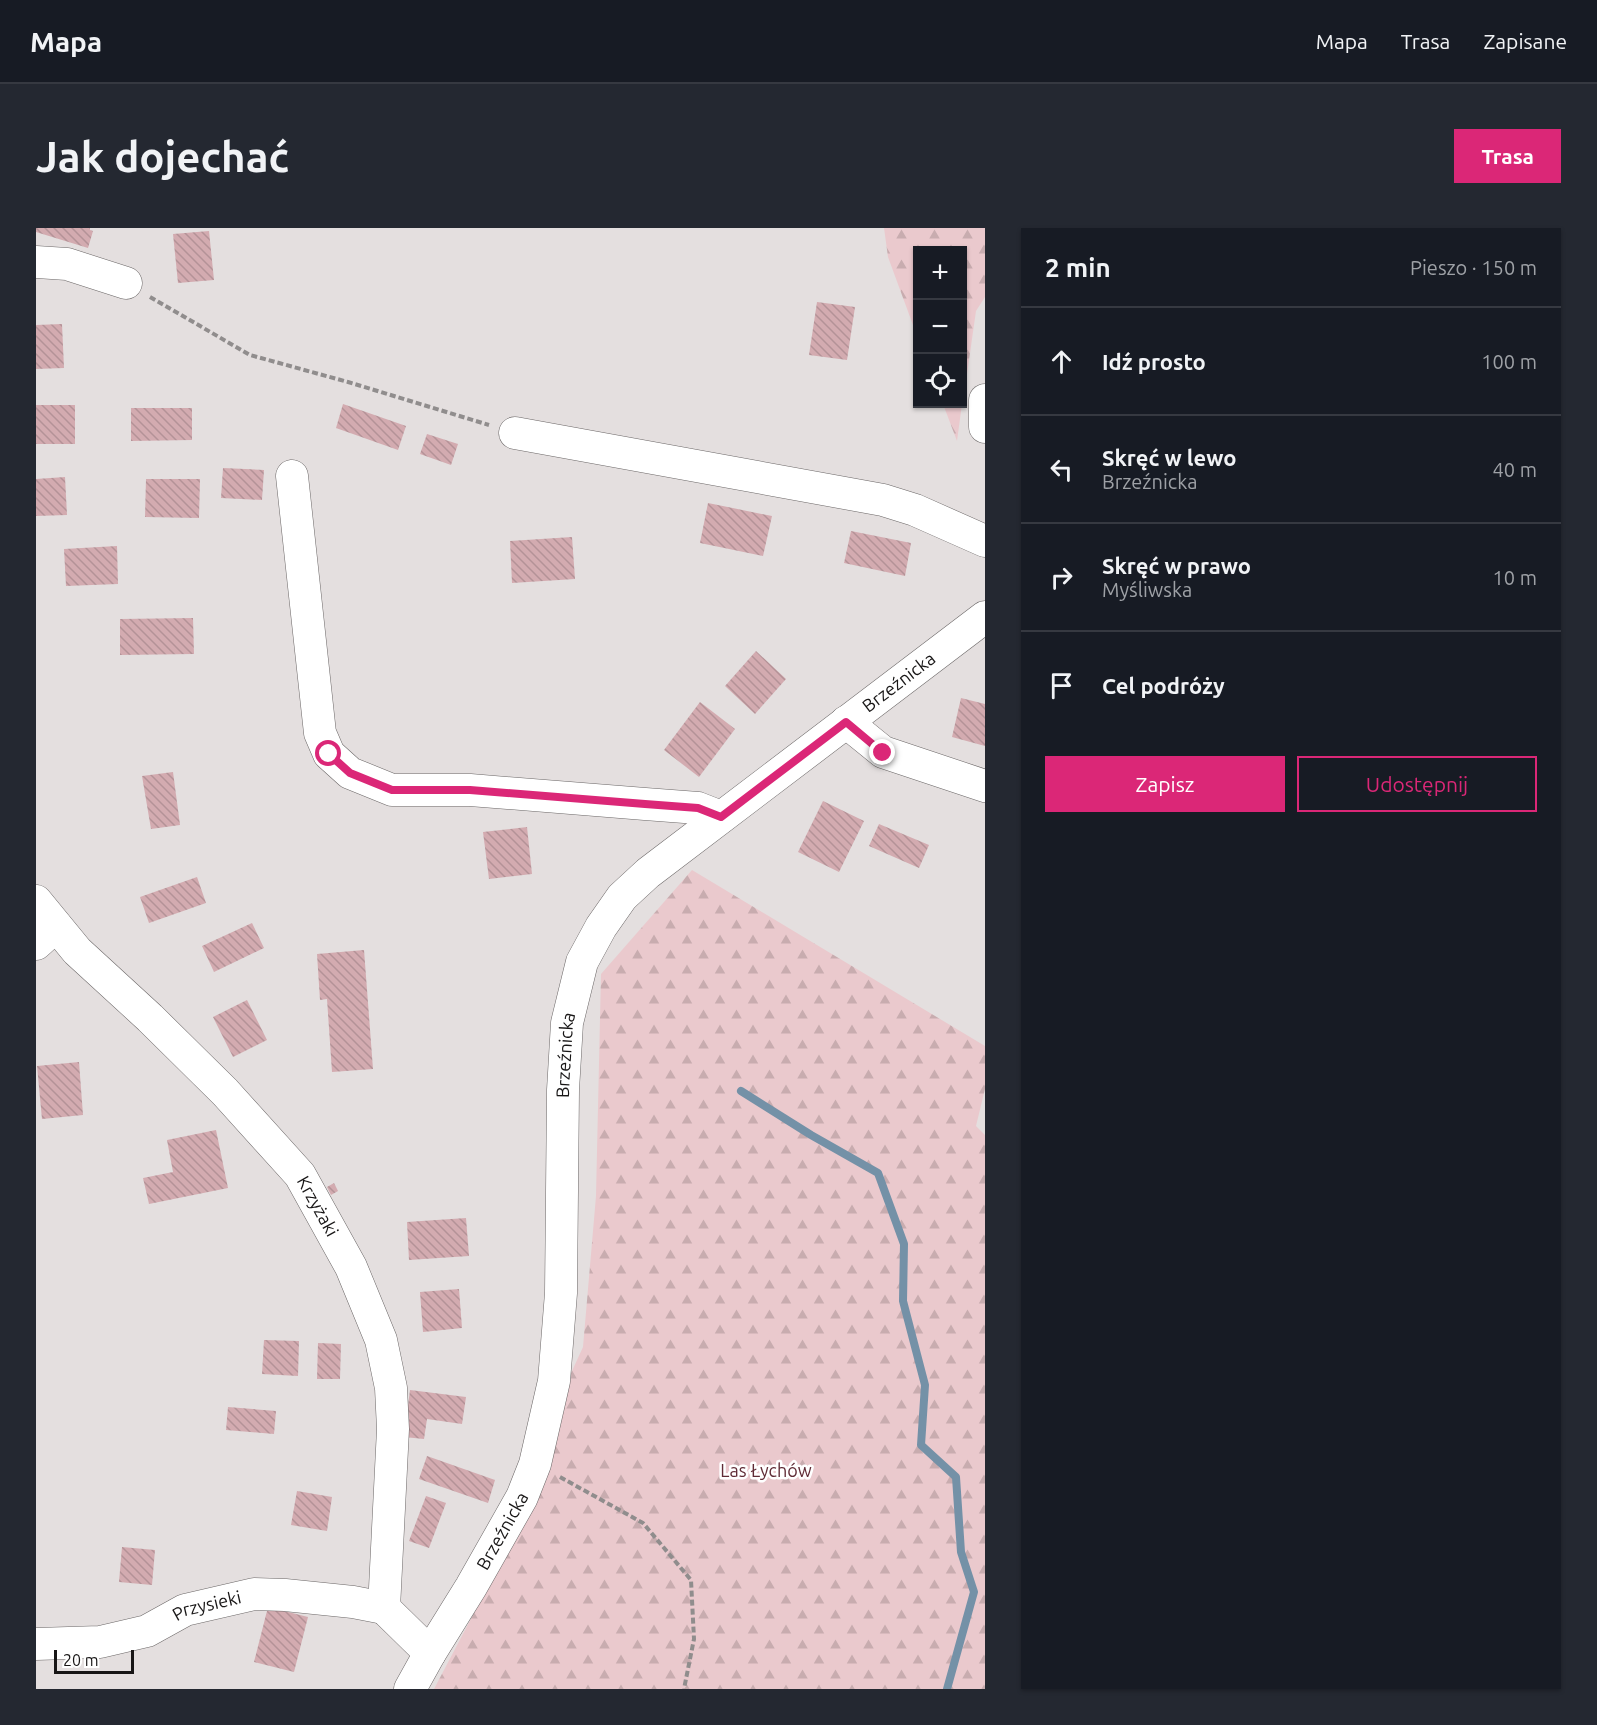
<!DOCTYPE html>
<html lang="pl">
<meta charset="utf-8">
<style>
:root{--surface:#171b24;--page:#242831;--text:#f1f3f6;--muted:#9ea1a6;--line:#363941;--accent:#db2777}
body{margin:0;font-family:Ubuntu,sans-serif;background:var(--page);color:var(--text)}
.controls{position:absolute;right:18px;top:18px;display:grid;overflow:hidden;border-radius:0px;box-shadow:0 2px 4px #0004}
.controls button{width:54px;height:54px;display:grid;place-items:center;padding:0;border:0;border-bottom:2px solid var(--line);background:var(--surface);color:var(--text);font:30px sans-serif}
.scale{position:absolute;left:18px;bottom:15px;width:80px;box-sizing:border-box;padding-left:6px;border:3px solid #181616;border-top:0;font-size:16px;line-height:21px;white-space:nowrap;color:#181616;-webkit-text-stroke:4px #fff;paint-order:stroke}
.stop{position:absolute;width:18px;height:18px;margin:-14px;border:4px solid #db2777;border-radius:50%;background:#fff}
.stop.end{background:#db2777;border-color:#fff;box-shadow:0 2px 6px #0008}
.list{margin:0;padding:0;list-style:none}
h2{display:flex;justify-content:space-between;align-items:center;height:78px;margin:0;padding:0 24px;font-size:26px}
h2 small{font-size:20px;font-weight:400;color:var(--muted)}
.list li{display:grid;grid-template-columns:39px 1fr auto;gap:18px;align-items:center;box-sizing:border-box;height:108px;padding:0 24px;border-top:2px solid var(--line)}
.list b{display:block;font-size:22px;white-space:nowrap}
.list p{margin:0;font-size:20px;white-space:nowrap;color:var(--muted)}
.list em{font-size:20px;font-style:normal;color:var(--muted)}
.actions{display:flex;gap:12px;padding:18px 24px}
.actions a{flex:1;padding:14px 0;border:2px solid var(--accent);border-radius:0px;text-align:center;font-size:21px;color:var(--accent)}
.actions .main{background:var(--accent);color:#fff}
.icon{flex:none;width:33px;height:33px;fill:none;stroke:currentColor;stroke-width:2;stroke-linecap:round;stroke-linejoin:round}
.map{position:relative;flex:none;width:949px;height:1461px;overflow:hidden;border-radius:0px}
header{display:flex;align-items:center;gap:36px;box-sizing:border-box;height:84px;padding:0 30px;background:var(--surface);border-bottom:2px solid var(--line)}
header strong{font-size:28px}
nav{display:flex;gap:33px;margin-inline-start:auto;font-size:21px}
.intro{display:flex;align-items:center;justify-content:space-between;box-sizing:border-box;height:144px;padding:0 36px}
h1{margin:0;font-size:42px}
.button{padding:15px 27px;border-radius:0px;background:var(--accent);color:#fff;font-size:21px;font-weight:700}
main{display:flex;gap:36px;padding:0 36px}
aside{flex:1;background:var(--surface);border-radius:0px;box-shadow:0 2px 4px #0004}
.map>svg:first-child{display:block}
</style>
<header>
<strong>Mapa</strong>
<nav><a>Mapa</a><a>Trasa</a><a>Zapisane</a></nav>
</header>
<div class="intro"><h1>Jak dojechać</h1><a class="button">Trasa</a></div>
<main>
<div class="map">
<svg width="949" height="1461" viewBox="0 0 949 1461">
<defs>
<pattern id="forest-firs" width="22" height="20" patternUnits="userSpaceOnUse" patternTransform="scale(1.5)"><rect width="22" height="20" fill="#eac9cd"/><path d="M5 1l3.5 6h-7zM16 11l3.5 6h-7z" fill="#c8acaf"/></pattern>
<pattern id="building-back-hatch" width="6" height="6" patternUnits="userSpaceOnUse" patternTransform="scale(1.5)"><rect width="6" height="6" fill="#d3abb0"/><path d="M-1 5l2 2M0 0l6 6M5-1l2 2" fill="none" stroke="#b49297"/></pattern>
</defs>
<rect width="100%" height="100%" fill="#e4dfdf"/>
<g fill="url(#forest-firs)">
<polygon points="848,0 949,0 949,69 940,83 927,174 927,22 882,22 881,108 852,29"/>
<polygon points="907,176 926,176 921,213"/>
<polygon points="656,642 949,818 949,861 940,898 949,907 949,1461 398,1461 498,1271 525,1167 547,1119 560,968 565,746"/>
</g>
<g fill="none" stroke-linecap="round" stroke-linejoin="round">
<polyline stroke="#7491a7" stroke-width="8" points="705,863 775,907 842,945 868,1016 867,1073 889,1157 885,1217 920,1249 925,1324 938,1364 911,1461"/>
</g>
<g fill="url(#building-back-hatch)">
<polygon points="0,0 54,0 54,2 57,3 52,20 0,4"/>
<polygon points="173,3 178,52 142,55 137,6"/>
<polygon points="781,74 819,79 811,132 773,127"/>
<polygon points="26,96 28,140 0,141 0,97"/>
<polygon points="307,176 370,198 362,222 300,200"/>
<rect x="0" y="177" width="39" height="39"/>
<polygon points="95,180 156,180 156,212 95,213"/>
<polygon points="391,206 422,216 415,237 384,226"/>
<polygon points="187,240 228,242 226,272 185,270"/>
<polygon points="29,249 31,287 0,288 0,251"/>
<polygon points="110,251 164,251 163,290 109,289"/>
<polygon points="672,275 736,288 727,328 664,315"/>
<polygon points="815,303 875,315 869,348 808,335"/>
<polygon points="536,309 539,351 476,355 474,313"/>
<polygon points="81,318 82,356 30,358 28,321"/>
<polygon points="157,390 158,426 84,427 84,391"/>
<polygon points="720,423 750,451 719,486 689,458"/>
<polygon points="925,470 949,476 949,518 916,509"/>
<polygon points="664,474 699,501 663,549 628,522"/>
<polygon points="137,544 144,597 115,601 106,548"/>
<polygon points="787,573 828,593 803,644 762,624"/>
<polygon points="843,596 893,617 883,640 833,618"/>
<polygon points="491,599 496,646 453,651 447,604"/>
<polygon points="161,649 170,675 113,695 104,669"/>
<polygon points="216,695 228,720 178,744 166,718"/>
<polygon points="328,722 337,841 296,844 291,771 284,772 281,726"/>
<polygon points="211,772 231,812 197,829 177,789"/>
<polygon points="43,834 47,887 6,891 1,838"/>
<polygon points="180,902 192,960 113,976 107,950 137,944 131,912"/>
<polygon points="298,955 302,963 295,967 291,959"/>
<polygon points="430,990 433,1028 373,1032 371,994"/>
<polygon points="423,1061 426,1100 387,1104 384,1064"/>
<polygon points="228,1112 263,1113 262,1148 226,1146"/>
<polygon points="282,1115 305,1116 304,1151 281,1151"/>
<polygon points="374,1162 430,1169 426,1196 391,1191 388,1211 368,1209"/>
<polygon points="192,1179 240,1183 238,1206 190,1202"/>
<polygon points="391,1228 459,1252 452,1275 383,1251"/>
<polygon points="261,1263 296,1269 291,1303 255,1297"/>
<polygon points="390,1268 410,1275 393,1320 373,1313"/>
<polygon points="86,1319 119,1322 116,1357 83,1354"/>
<polygon points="232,1379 272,1389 258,1444 218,1434"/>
</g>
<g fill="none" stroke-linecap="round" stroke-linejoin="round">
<g stroke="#6b6767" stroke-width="33">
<g id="minor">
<polyline points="0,34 31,36 90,55"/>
<polyline points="949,172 949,199"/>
<polyline points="479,205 847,272 879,282 949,313"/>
<polyline points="256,248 284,505 293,526 314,545 356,562 434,562 609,576 662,580 685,589"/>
<polyline points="810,494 847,524 949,558"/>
<path id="s1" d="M0,673L41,723L114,790L189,864L264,947L315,1039L345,1112L355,1160L357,1201L348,1380"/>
<polyline points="0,716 20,698"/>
<polyline points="348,1380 394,1425 374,1461"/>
<path id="s2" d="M0,1416L64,1414L111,1403L149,1382L218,1366L249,1367L317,1374L348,1380"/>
<path id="s3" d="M394,1425L435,1359L486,1269L499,1236L518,1153L525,1065L527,862L531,795L546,734L565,699L586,669L612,645L949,389"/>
</g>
</g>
<g stroke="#908d8d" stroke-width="4" stroke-dasharray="6 3" stroke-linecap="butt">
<polyline points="114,69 214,127 312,154 453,197"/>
<polyline points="524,1249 607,1295 655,1352 658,1411 648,1461"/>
</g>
<use href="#minor" stroke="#fff" stroke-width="32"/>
</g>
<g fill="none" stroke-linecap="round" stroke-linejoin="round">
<polyline stroke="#db2777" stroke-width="8" points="293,526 314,545 356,562 434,562 609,576 662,580 685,589 810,494 847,525"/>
</g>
<g text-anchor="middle" stroke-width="5" stroke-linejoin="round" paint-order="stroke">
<g font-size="18" fill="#181616" stroke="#fff">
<text dy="6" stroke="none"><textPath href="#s3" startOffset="1150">Brzeźnicka</textPath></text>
<text dy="6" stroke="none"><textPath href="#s3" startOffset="628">Brzeźnicka</textPath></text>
<text dy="6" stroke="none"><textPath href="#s1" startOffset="417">Krzyżaki</textPath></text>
<text dy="6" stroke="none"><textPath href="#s3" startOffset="142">Brzeźnicka</textPath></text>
<text dy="6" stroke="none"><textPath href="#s2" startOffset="178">Przysieki</textPath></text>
</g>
<g font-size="18" fill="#602c36" stroke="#fff">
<text x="730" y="1249">Las Łychów</text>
</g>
</g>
</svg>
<div class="controls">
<button>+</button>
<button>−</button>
<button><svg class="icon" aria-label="locate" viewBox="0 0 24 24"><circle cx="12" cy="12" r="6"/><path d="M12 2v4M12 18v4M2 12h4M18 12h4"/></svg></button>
</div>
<div class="scale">20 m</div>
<div class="stop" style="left:293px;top:526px"></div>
<div class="stop end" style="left:847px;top:525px"></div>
</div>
<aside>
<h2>2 min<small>Pieszo · 150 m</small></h2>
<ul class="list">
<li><svg class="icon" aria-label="ahead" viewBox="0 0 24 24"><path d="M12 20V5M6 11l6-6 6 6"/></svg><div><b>Idź prosto</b></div><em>100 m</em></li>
<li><svg class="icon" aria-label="left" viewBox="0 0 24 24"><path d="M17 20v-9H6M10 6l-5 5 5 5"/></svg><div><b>Skręć w lewo</b><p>Brzeźnicka</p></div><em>40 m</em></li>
<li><svg class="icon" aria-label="right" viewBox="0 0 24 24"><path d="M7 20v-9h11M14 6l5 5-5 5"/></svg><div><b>Skręć w prawo</b><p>Myśliwska</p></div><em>10 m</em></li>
<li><svg class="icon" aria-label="arrive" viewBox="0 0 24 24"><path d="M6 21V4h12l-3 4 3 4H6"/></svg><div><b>Cel podróży</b></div></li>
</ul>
<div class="actions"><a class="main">Zapisz</a><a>Udostępnij</a></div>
</aside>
</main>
